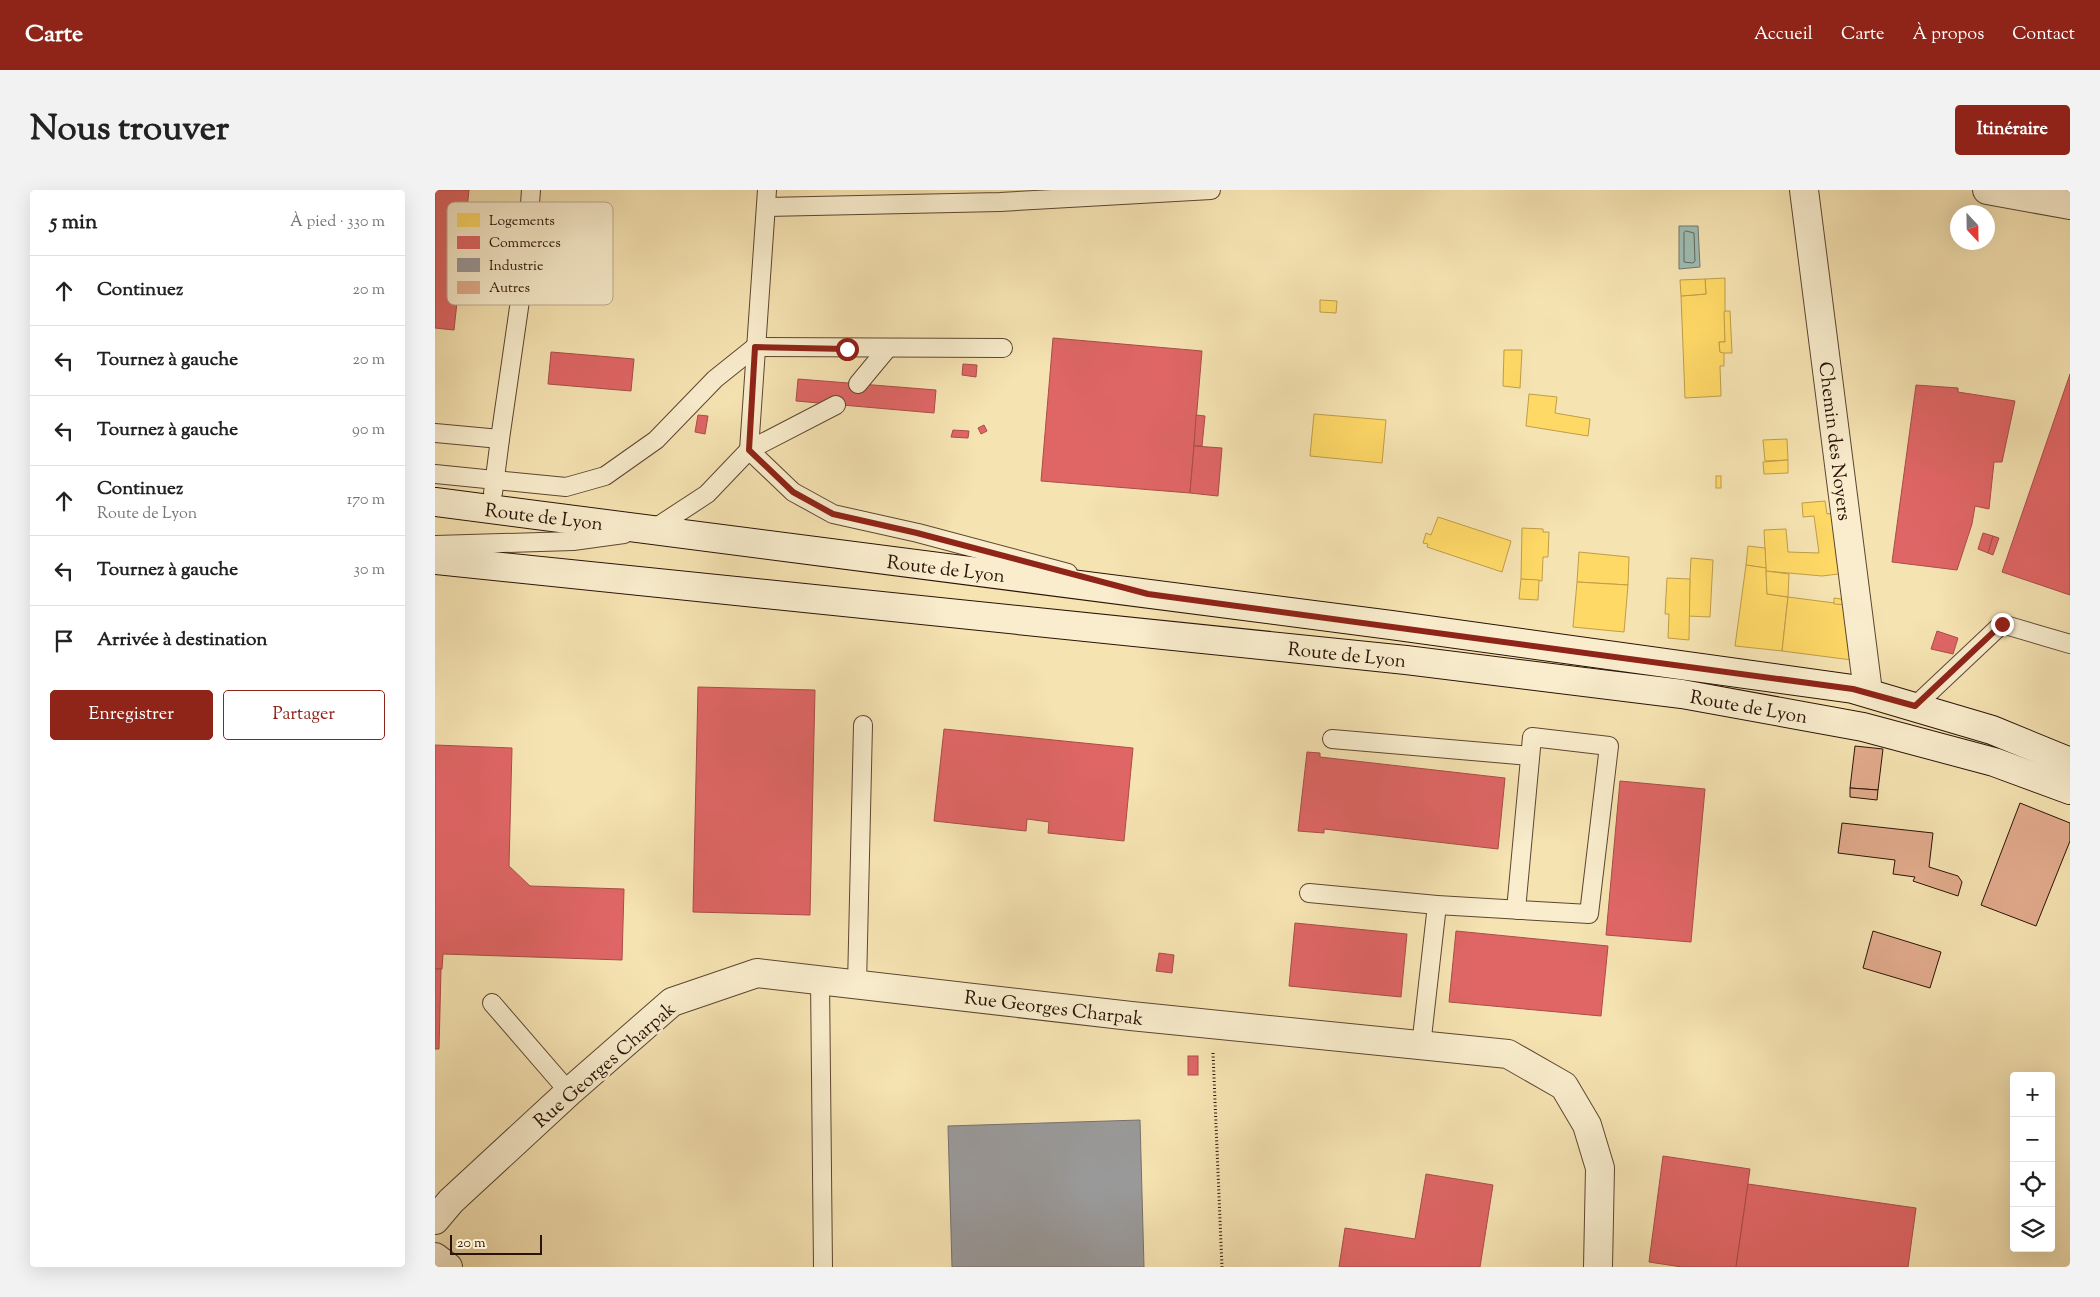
<!DOCTYPE html>
<html lang="fr">
<meta charset="utf-8">
<style>
:root{--surface:#fff;--page:#f2f2f2;--text:#222;--muted:#767676;--line:#e0e0e0;--accent:#8f2418}
body{margin:0;font-family:"Sorts Mill Goudy",serif;background:var(--page);color:var(--text)}
.controls{position:absolute;right:15px;bottom:15px;display:grid;overflow:hidden;border-radius:5px;box-shadow:0 5px 20px #0002}
.controls button{width:45px;height:45px;display:grid;place-items:center;padding:0;border:0;border-bottom:1px solid var(--line);background:var(--surface);color:var(--text);font:25px sans-serif}
.compass{position:absolute;left:1515px;top:15px;width:45px;height:45px;border-radius:50%;background:var(--surface);box-shadow:0 5px 20px #0002;rotate:158deg}
.scale{position:absolute;left:15px;bottom:12px;width:92px;box-sizing:border-box;padding-left:5px;border:2px solid #2a1206;border-top:0;font-size:14px;line-height:18px;white-space:nowrap;color:#2a1206;-webkit-text-stroke:4px #f9edcd;paint-order:stroke}
.stop{position:absolute;width:15px;height:15px;margin:-11px;border:4px solid #8f2418;border-radius:50%;background:#fff}
.stop.end{background:#8f2418;border-color:#fff;box-shadow:0 1px 5px #0008}
.list{margin:0;padding:0;list-style:none}
h2{display:flex;justify-content:space-between;align-items:center;height:65px;margin:0;padding:0 20px;font-size:21px}
h2 small{font-size:16px;font-weight:400;color:var(--muted)}
.list li{display:grid;grid-template-columns:32px 1fr auto;gap:15px;align-items:center;box-sizing:border-box;height:70px;padding:0 20px;border-top:1px solid var(--line)}
.list b{display:block;font-size:19px;white-space:nowrap}
.list p{margin:0;font-size:16px;white-space:nowrap;color:var(--muted)}
.list em{font-size:16px;font-style:normal;color:var(--muted)}
.actions{display:flex;gap:10px;padding:15px 20px}
.actions a{flex:1;padding:11px 0;border:1px solid var(--accent);border-radius:5px;text-align:center;font-size:18px;color:var(--accent)}
.actions .main{background:var(--accent);color:#fff}
.icon{flex:none;width:28px;height:28px;fill:none;stroke:currentColor;stroke-width:2;stroke-linecap:round;stroke-linejoin:round}
.map{position:relative;flex:none;width:1635px;height:1077px;overflow:hidden;border-radius:5px}
header{display:flex;align-items:center;gap:30px;box-sizing:border-box;height:70px;padding:0 25px;background:var(--accent);color:#fff}
header strong{font-size:24px}
nav{display:flex;gap:28px;margin-inline-start:auto;font-size:18px}
.intro{display:flex;align-items:center;justify-content:space-between;box-sizing:border-box;height:120px;padding:0 30px}
h1{margin:0;font-size:35px}
.button{padding:12px 22px;border-radius:5px;background:var(--accent);color:#fff;font-size:18px;font-weight:700}
main{display:flex;gap:30px;padding:0 30px}
aside{flex:1;background:var(--surface);border-radius:5px;box-shadow:0 5px 20px #0002}
.map>svg:first-child{display:block}
</style>
<header>
<strong>Carte</strong>
<nav><a>Accueil</a><a>Carte</a><a>À propos</a><a>Contact</a></nav>
</header>
<div class="intro"><h1>Nous trouver</h1><a class="button">Itinéraire</a></div>
<main>
<aside>
<h2>5 min<small>À pied · 330 m</small></h2>
<ul class="list">
<li><svg class="icon" aria-label="ahead" viewBox="0 0 24 24"><path d="M12 20V5M6 11l6-6 6 6"/></svg><div><b>Continuez</b></div><em>20 m</em></li>
<li><svg class="icon" aria-label="left" viewBox="0 0 24 24"><path d="M17 20v-9H6M10 6l-5 5 5 5"/></svg><div><b>Tournez à gauche</b></div><em>20 m</em></li>
<li><svg class="icon" aria-label="left" viewBox="0 0 24 24"><path d="M17 20v-9H6M10 6l-5 5 5 5"/></svg><div><b>Tournez à gauche</b></div><em>90 m</em></li>
<li><svg class="icon" aria-label="ahead" viewBox="0 0 24 24"><path d="M12 20V5M6 11l6-6 6 6"/></svg><div><b>Continuez</b><p>Route de Lyon</p></div><em>170 m</em></li>
<li><svg class="icon" aria-label="left" viewBox="0 0 24 24"><path d="M17 20v-9H6M10 6l-5 5 5 5"/></svg><div><b>Tournez à gauche</b></div><em>30 m</em></li>
<li><svg class="icon" aria-label="arrive" viewBox="0 0 24 24"><path d="M6 21V4h12l-3 4 3 4H6"/></svg><div><b>Arrivée à destination</b></div></li>
</ul>
<div class="actions"><a class="main">Enregistrer</a><a>Partager</a></div>
</aside>
<div class="map">
<svg width="1635" height="1077" viewBox="0 0 1635 1077">
<rect width="100%" height="100%" fill="#f6e3b2"/>
<filter id="stains"><feTurbulence type="fractalNoise" baseFrequency=".004" numOctaves="4"/><feColorMatrix values="0 0 0 0 .2 0 0 0 0 .09 0 0 0 0 .02 0 0 0 .5 -.17"/></filter>
<radialGradient id="worn" r=".72"><stop offset=".6" stop-color="#630" stop-opacity="0"/><stop offset="1" stop-color="#630" stop-opacity=".3"/></radialGradient>
<polygon fill="#9ebdb3" stroke="#70796e" points="1244,36 1263,36 1265,77 1244,79"/>
<g fill="#ffd966" stroke="#bf9d49">
<polygon points="1290,88 1290,152 1284,152 1285,162 1289,162 1289,176 1285,176 1286,206 1250,208 1246,106 1271,104 1270,89"/>
<polygon points="1270,89 1271,104 1246,106 1245,90"/>
<polygon points="885,110 902,111 901,123 885,122"/>
<polygon points="1291,121 1295,121 1297,163 1288,163 1285,162 1284,152 1290,152 1289,122"/>
<polygon points="1069,160 1087,160 1085,198 1068,196"/>
<polygon points="1094,204 1122,207 1120,223 1155,229 1153,246 1091,236"/>
<polygon points="879,224 951,230 947,273 875,266"/>
<polygon points="1352,249 1353,270 1330,271 1328,250"/>
<polygon points="1353,270 1353,283 1329,284 1328,272"/>
<rect x="1281" y="286" width="5" height="12"/>
<polygon points="1390,311 1392,324 1403,322 1411,383 1387,386 1331,381 1329,340 1351,339 1353,362 1384,363 1379,326 1368,327 1367,313"/>
<polygon points="1003,327 1076,351 1067,382 992,357 993,354 988,353 991,343 996,345"/>
<polygon points="1087,338 1108,339 1108,342 1114,342 1113,367 1108,367 1107,391 1086,389"/>
<polygon points="1313,356 1330,358 1331,378 1311,375"/>
<polygon points="1144,362 1194,367 1193,395 1142,392"/>
<polygon points="1256,368 1278,370 1275,427 1253,426"/>
<polygon points="1311,375 1331,378 1332,404 1353,407 1347,461 1300,456"/>
<polygon points="1331,381 1354,384 1353,407 1332,404"/>
<polygon points="1232,388 1255,389 1254,450 1233,448 1234,424 1230,424"/>
<polygon points="1086,389 1104,390 1103,410 1084,409"/>
<polygon points="1142,392 1193,395 1189,442 1138,437"/>
<polygon points="1353,407 1415,415 1417,470 1347,461"/>
<polygon points="1399,408 1414,410 1415,415 1399,414"/>
</g>
<g fill="#e06666" stroke="#a94d49">
<polygon points="0,0 34,0 19,140 0,138"/>
<polygon points="618,148 767,161 755,303 606,291"/>
<polygon points="116,162 199,169 196,201 113,194"/>
<polygon points="528,174 542,175 541,187 527,185"/>
<polygon points="1635,184 1635,405 1567,382"/>
<polygon points="363,189 501,200 499,223 361,211"/>
<polygon points="1481,195 1523,198 1523,202 1580,211 1567,272 1559,272 1554,319 1540,316 1537,334 1522,380 1457,372"/>
<polygon points="263,225 273,226 270,244 260,242"/>
<polygon points="761,225 770,226 767,256 759,256"/>
<polygon points="549,235 552,241 546,244 543,238"/>
<polygon points="518,240 534,241 533,248 516,247"/>
<polygon points="759,256 787,258 783,306 755,303"/>
<polygon points="1548,343 1558,346 1553,363 1543,359"/>
<polygon points="1558,346 1564,348 1558,365 1553,363"/>
<polygon points="1502,441 1523,448 1518,464 1496,459"/>
<polygon points="263,497 380,500 375,725 258,722"/>
<polygon points="509,539 698,558 689,651 613,643 614,632 592,629 591,641 499,631"/>
<polygon points="0,555 77,558 74,676 95,696 189,699 187,770 8,764 7,779 0,779"/>
<polygon points="872,562 885,563 885,567 1070,588 1063,659 889,639 889,643 863,641"/>
<polygon points="1185,591 1270,599 1256,752 1171,745"/>
<polygon points="860,733 972,744 966,807 854,796"/>
<polygon points="1021,741 1173,756 1166,826 1014,812"/>
<polygon points="724,763 739,765 737,783 721,781"/>
<polygon points="0,779 6,779 4,859 0,859"/>
<rect x="753" y="866" width="10" height="19"/>
<polygon points="1228,966 1315,979 1301,1077 1247,1077 1214,1072"/>
<polygon points="991,984 1058,995 1045,1077 904,1077 910,1038 980,1049"/>
<polygon points="1313,994 1481,1018 1473,1077 1301,1077"/>
</g>
<polygon fill="#999" stroke="#78706d" points="705,930 709,1077 517,1077 513,936"/>
<g fill="none" stroke-linecap="round" stroke-linejoin="round">
<polygon stroke="#64685c" stroke-width="1" points="1251,41 1259,43 1260,71 1258,73 1249,72 1249,43"/>
</g>
<g fill="#e3ac8e" stroke="#2a1206">
<polygon points="1420,556 1448,559 1443,600 1415,598"/>
<polygon points="1415,598 1443,600 1442,610 1415,607"/>
<polygon points="1585,613 1635,633 1635,651 1601,736 1546,715"/>
<polygon points="1407,633 1498,643 1494,677 1523,686 1527,692 1523,706 1478,691 1480,687 1458,684 1460,670 1403,663"/>
<polygon points="1438,741 1506,762 1495,798 1428,778"/>
</g>
<g fill="none" stroke-linecap="round" stroke-linejoin="round">
<g stroke="#5d4631" stroke-width="20">
<g id="service">
<polyline points="331,17 565,12 776,0"/>
<polyline points="423,194 452,159"/>
<polyline points="0,243 65,249 91,69 96,0"/>
<polyline points="314,260 358,302 398,324 483,343 633,383"/>
<polyline points="314,260 332,0"/>
<polyline points="0,284 131,297 170,286 221,250 280,189 320,157 568,158"/>
<polyline points="58,303 65,249"/>
<polyline points="217,340 272,304 314,260 401,215"/>
<polyline points="0,355 138,351 189,344"/>
<polyline points="1480,516 1567,434 1635,454"/>
<polyline points="897,549 1095,566"/>
<polyline points="874,703 1002,715 1154,724 1174,556 1097,547 1081,720"/>
<polyline points="385,790 388,1077"/>
<polyline points="422,795 428,535"/>
<polyline points="57,813 134,902"/>
<polyline points="986,856 1002,715"/>
</g>
</g>
<g stroke="#5d4631" stroke-width="30">
<g id="minor">
<polyline points="1369,0 1433,502"/>
<polyline points="1552,0 1635,15"/>
<polyline points="0,1030 16,1011 134,902 237,812 322,783 696,826 1073,864 1129,896 1152,935 1165,978 1163,1077"/>
<polyline points="0,1067 13,1077"/>
</g>
</g>
<g stroke="#2a1206" stroke-width="30">
<g id="secondary">
<polyline points="0,312 956,435 1418,499 1557,540 1635,572"/>
<polyline points="0,370 971,470 1247,504 1428,537 1559,572 1635,600"/>
</g>
</g>
<polyline stroke="#2a1206" stroke-width="3" stroke-dasharray="1 2.5" stroke-linecap="butt" points="778,863 787,1077"/>
<use href="#service" stroke="#f9edcd" stroke-width="18"/>
<use href="#minor" stroke="#f9edcd" stroke-width="28"/>
<use href="#secondary" stroke="#f9edcd" stroke-width="28"/>
</g>
<g fill="none" stroke-linecap="round" stroke-linejoin="round">
<polyline stroke="#8f2418" stroke-width="6" points="412,159 320,157 314,260 358,302 398,324 482,343 713,404 1418,499 1480,516 1567,434"/>
</g>
<g text-anchor="middle" stroke-width="5" stroke-linejoin="round" paint-order="stroke">
<g font-size="19" fill="#2a1206" stroke="#f9edcd">
<text transform="translate(1401 251) rotate(83)" y="7">Chemin des Noyers</text>
<text transform="translate(109 326) rotate(7)" y="7">Route de Lyon</text>
<text transform="translate(511 378) rotate(7)" y="7">Route de Lyon</text>
<text transform="translate(912 464) rotate(6)" y="7">Route de Lyon</text>
<text transform="translate(1314 516) rotate(10)" y="7">Route de Lyon</text>
<text transform="translate(619 817) rotate(7)" y="7">Rue Georges Charpak</text>
<text transform="translate(169 874) rotate(-41)" y="7">Rue Georges Charpak</text>
</g>
</g>
<rect x="12" y="12" width="166" height="103" rx="8" fill="#f9edcd" stroke="#bbab91" stroke-width="1"/>
<rect x="22" y="23" width="23" height="14" fill="#ffd966"/>
<rect x="22" y="46" width="23" height="13" fill="#e06666"/>
<rect x="22" y="68" width="23" height="14" fill="#999"/>
<rect x="22" y="91" width="23" height="13" fill="#e3ac8e"/>
<g font-size="14" fill="#2a1206">
<text x="54" y="35">Logements</text>
<text x="54" y="57">Commerces</text>
<text x="54" y="80">Industrie</text>
<text x="54" y="102">Autres</text>
</g>
<rect width="100%" height="100%" filter="url(#stains)"/>
<rect width="100%" height="100%" fill="url(#worn)"/>
</svg>
<div class="controls">
<button>+</button>
<button>−</button>
<button><svg class="icon" aria-label="locate" viewBox="0 0 24 24"><circle cx="12" cy="12" r="6"/><path d="M12 2v4M12 18v4M2 12h4M18 12h4"/></svg></button>
<button><svg class="icon" aria-label="layers" viewBox="0 0 24 24"><path d="M12 4l9 5-9 5-9-5zM3 14l9 5 9-5"/></svg></button>
</div>
<svg class="compass" viewBox="-18 -18 36 36"><path d="M0-13l5 13h-10z" fill="#e53935"/><path d="M0 13l5-13h-10z" fill="#767676"/></svg>
<div class="scale">20 m</div>
<div class="stop" style="left:412px;top:159px"></div>
<div class="stop end" style="left:1567px;top:434px"></div>
</div>
</main>
